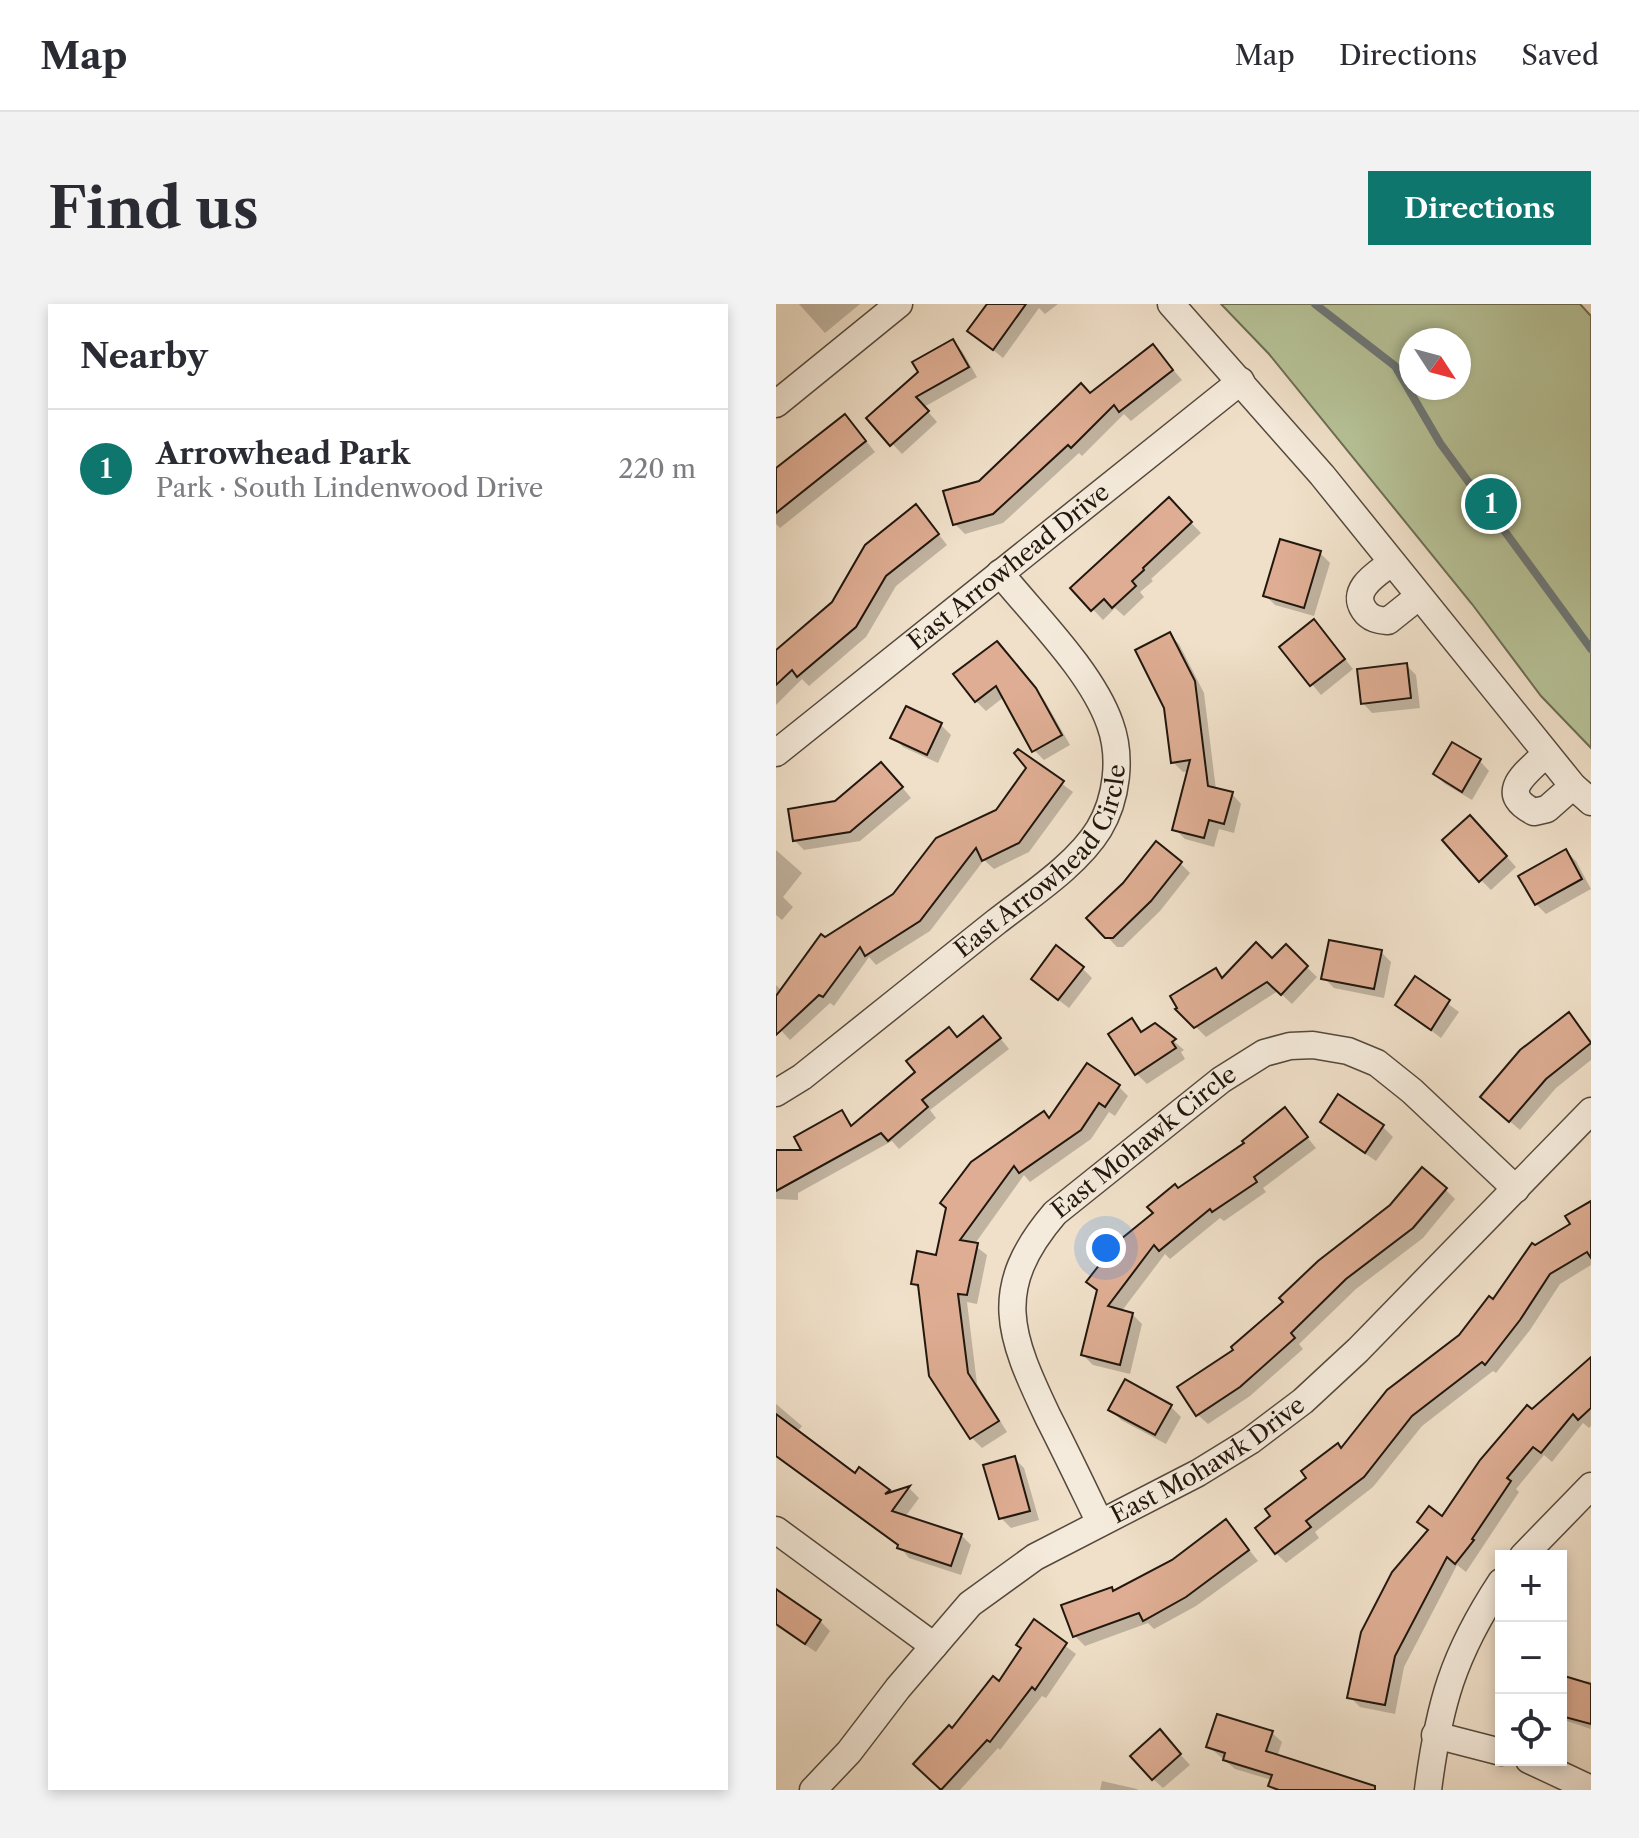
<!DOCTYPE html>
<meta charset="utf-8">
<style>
:root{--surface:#fff;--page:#f2f2f3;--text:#2b2b33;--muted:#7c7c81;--line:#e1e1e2;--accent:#0f766e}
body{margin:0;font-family:"Libre Caslon Text",serif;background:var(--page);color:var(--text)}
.controls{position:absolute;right:24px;bottom:24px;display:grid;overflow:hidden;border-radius:0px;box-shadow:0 4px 12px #0003}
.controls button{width:72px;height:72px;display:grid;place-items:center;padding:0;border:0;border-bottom:2px solid var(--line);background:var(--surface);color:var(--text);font:40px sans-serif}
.compass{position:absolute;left:623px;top:24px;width:72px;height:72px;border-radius:50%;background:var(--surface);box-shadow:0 4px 12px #0003;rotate:126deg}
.you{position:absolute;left:330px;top:944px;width:28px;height:28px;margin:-20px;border:6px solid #fff;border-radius:50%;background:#1a73e8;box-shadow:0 0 0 12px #1a73e833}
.badge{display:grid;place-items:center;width:52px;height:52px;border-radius:50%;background:var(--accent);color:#fff;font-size:26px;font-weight:700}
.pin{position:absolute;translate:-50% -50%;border:4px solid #fff;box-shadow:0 2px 8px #0006}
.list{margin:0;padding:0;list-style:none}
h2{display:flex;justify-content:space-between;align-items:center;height:104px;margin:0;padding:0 32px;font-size:34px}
h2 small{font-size:26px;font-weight:400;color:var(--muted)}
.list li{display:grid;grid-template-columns:52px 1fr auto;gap:24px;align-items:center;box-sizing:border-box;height:120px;padding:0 32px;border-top:2px solid var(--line)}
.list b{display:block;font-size:30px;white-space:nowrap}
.list p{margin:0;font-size:26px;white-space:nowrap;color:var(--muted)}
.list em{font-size:26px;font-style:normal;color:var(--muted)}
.icon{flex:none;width:44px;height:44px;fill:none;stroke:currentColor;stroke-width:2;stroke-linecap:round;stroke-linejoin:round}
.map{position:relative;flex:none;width:815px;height:1486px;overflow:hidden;border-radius:0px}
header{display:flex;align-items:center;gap:48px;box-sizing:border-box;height:112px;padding:0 40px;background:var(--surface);border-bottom:2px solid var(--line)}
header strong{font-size:38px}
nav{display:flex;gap:44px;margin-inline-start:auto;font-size:28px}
.intro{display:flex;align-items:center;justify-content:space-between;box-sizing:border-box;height:192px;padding:0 48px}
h1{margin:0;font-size:56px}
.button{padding:20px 36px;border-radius:0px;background:var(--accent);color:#fff;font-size:28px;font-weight:700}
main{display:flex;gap:48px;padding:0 48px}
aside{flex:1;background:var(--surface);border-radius:0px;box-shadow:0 4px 12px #0003}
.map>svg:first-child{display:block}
</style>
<header>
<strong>Map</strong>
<nav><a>Map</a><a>Directions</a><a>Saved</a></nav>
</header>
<div class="intro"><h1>Find us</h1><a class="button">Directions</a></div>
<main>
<aside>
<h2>Nearby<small></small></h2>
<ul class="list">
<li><span class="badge">1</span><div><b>Arrowhead Park</b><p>Park · South Lindenwood Drive</p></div><em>220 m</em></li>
</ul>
</aside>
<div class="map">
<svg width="815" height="1486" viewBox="0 0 815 1486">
<rect width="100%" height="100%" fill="#f0e0c9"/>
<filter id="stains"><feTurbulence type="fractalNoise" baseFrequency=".0025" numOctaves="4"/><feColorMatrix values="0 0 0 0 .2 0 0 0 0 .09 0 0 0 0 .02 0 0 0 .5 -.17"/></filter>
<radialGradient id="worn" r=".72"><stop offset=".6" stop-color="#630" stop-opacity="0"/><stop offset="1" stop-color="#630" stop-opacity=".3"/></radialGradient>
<path fill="#b7c398" stroke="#6c6d53" stroke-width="2" fill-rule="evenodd" d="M445,0H804L815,12V444L765,392L696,300L493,50ZM635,36H683V84H635Z"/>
<g fill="#0003">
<polygon points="23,0 84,0 49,29"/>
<polygon points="213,0 282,0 269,10 263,4 227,54 194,27"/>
<polygon points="176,38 186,47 201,73 148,103 161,118 126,150 93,115"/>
<polygon points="377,42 406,76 355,117 348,110 306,152 303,149 227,219 189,230 179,220 204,178"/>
<polygon points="79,123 99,148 4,224 0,220 0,167"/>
<polygon points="393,196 425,229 375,275 377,277 364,288 368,293 348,312 339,304 327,316 297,284"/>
<polygon points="149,213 171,241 120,282 90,333 33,382 26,375 0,401 0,348 58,299"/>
<polygon points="544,249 554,259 538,312 499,301 489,291"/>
<polygon points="547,328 577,365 545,391 506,344"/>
<polygon points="393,330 403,340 428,389 440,486 456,490 465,500 458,529 443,525 438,543 409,535 399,525 414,467 407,468 397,458 390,404"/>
<polygon points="230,350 269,397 294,441 268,456 258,446 228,393 210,407 200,397"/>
<polygon points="630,361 640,371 644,404 596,409 587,399"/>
<polygon points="165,421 175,431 162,459 127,443 117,433"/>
<polygon points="243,448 297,488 253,548 218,565 208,556 154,627 100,661 93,653 58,702 54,699 14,736 0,721 0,681 6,687 49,635 119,591 221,508 253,464"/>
<polygon points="704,457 713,467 696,496 669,480 659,470"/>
<polygon points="115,470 135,494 84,537 28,546 18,536 60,499"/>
<polygon points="704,523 740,563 715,586 705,576"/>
<polygon points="0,546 26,569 7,593 17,603 6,616 0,611"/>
<polygon points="790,547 800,557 815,585 770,610 760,600"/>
<polygon points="404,559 414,569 384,607 347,643 341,643 313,614"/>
<polygon points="510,643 541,673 516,700 502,687 430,733 402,705 440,666 448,675 496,657"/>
<polygon points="605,648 615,658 608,694 558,684 548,674"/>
<polygon points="306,664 316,674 293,704 267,684"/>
<polygon points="639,675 683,708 665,734 621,701"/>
<polygon points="793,711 815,736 815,756 780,784 744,826 716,802"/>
<polygon points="355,717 367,729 379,721 408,746 405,748 409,755 371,780 361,770 335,730"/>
<polygon points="216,724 233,745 154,806 160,814 123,845 116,837 22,889 22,896 0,895 0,848 29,849 66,809 77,822 182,735"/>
<polygon points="342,782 352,792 339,812 333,808 315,835 254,878 248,871 198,941 211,951 201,1000 191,998 201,1080 231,1128 206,1144 196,1134 155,1071 145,987 137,979 161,953 274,816"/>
<polygon points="563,793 607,823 617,833 600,857 556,827 547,817"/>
<polygon points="509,806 540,844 487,884 490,888 448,917 444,914 394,955 389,950 345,1008 356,1010 366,1020 354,1070 317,1061 307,1051 345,938 402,886 471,839"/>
<polygon points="669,885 679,895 647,934 580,985 523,1040 527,1045 474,1092 432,1120 422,1111 460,1046"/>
<polygon points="815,899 815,961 784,980 754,1026 720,1069 717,1067 646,1122 597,1183 539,1228 543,1234 510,1259 500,1249 566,1146 718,998 759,943 797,921"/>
<polygon points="815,1059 815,1122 813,1124 807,1119 776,1158 768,1151 740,1185 743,1188 690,1268 681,1261 628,1363 619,1410 584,1403 574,1393 667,1215"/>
<polygon points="0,1100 26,1122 21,1128 80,1171 84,1166 116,1190 134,1185 143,1194 129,1213 185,1231 195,1241 185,1271 133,1254 124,1243 0,1150"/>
<polygon points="395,1103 405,1113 390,1140 345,1116 335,1106"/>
<polygon points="238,1154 248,1164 263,1216 235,1224 225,1214"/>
<polygon points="450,1217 482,1257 420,1302 378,1325 372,1319 309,1342 299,1332 335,1285 339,1289 397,1257"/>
<polygon points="0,1295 44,1317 54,1327 40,1348 0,1322"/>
<polygon points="258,1318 300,1350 270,1394 266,1392 224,1446 222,1444 184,1486 167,1486 149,1470 224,1379 247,1345"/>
<polygon points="785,1373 809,1380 810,1377 815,1378 815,1425 785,1415"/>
<polygon points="496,1429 506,1438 501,1453 562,1472 563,1470 601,1486 498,1486 494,1482 496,1476 459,1465 433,1443"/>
<polygon points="393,1438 414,1461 387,1484 377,1475"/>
<polygon points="326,1477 361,1485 362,1486 324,1486"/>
</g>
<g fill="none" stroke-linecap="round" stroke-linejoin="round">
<polyline stroke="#6e797a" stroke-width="8" points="539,0 619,62 664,139 815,345"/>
</g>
<g fill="#dead93" stroke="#21170e" stroke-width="2">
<polygon points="211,0 250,0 217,46 191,27"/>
<polygon points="177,35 193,63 140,93 153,107 114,142 90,114 142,68 136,58"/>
<polygon points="377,40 397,66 343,108 338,101 295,144 292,141 217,210 177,221 167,187 203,177 305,79 314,89"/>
<polygon points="69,110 90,137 0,209 0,164"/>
<polygon points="393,193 416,218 367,264 368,266 356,277 360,282 336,304 328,295 315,307 294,284"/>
<polygon points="140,200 163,230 110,272 80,323 21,373 16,366 0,381 0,346 56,298 89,241"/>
<polygon points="504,235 545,247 528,304 487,292"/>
<polygon points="538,315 569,355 534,382 503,343"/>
<polygon points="394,328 419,377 432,482 457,488 448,520 433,516 428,534 396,526 414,456 395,459 388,404 359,346"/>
<polygon points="221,337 260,384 286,431 256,448 220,382 199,398 177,370"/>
<polygon points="631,359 635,394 585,400 581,365"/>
<polygon points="130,402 166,419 151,451 114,434"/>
<polygon points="676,438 705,455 686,488 657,470"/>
<polygon points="242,445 288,477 243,539 206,557 200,544 144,617 89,652 84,643 47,693 43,691 0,731 0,692 45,630 49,633 117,590 160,534 220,506 250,464 238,449"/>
<polygon points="105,458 127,483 74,528 17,537 12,505 59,497"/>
<polygon points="694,511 731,552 703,578 666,536"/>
<polygon points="380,537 406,558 375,597 337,634 329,634 310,614 347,579"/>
<polygon points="790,545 806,575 759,601 742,572"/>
<polygon points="553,636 606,646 598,685 545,675"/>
<polygon points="480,638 496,654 510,640 532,662 505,691 491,678 418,724 399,705 401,704 394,692 440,664 446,674"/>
<polygon points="280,641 308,663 282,696 255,675"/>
<polygon points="639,672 674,696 655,726 619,701"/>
<polygon points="793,708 815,739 770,775 733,818 704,793 744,746"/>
<polygon points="207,712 225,734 146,796 152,803 112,837 105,829 0,887 0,846 25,846 18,833 66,806 75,822 139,768 130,757 173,723 181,733"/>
<polygon points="356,714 365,728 379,719 400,735 396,738 400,744 359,771 332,730"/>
<polygon points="311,759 344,781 329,803 323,799 305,826 243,869 238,862 184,936 202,939 191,991 182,990 192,1069 223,1117 194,1135 153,1072 142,981 135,980 141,947 160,951 170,904 164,899 195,858 268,807 273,814"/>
<polygon points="562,790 608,821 589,849 544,818"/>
<polygon points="509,803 532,833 478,873 481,878 436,908 434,905 383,947 378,941 332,1002 357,1009 344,1061 305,1051 321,986 310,978 324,960 317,955 337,929 345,935 377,909 371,903 399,880 402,884 468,839 466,837"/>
<polygon points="646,863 671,884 637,924 570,975 515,1029 519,1034 464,1083 420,1112 401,1083 457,1046 455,1043 507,998 503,994 542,957 614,901"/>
<polygon points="815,897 815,954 811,948 774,970 744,1016 709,1061 706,1058 636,1112 588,1173 530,1217 535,1223 499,1250 479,1224 494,1212 489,1205 530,1174 525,1167 562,1139 565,1144 611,1086 683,1031 713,992 717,995 756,939 759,941 794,920 789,912"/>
<polygon points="815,1053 815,1104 802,1116 797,1110 765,1149 757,1143 731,1174 735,1177 696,1235 698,1236 679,1260 671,1253 619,1352 609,1401 571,1394 585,1328 616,1268 652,1226 641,1218 653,1202 666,1212 704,1156 751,1101 756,1105"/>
<polygon points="349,1075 396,1101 379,1131 332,1106"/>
<polygon points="0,1110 79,1169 83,1163 114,1186 109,1190 134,1182 116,1207 186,1230 175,1262 121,1244 122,1241 0,1152"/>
<polygon points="239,1152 254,1207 223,1215 207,1161"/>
<polygon points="450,1215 473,1246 410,1293 367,1317 363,1309 297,1333 285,1301 336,1283 337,1287 396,1256"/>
<polygon points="0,1285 45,1316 29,1340 0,1320"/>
<polygon points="258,1315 291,1339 259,1386 256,1383 214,1438 211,1436 165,1486 137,1460 173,1421 176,1424 217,1372 223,1377 245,1344 240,1341"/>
<polygon points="785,1371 815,1380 815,1420 785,1412"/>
<polygon points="441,1410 497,1427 490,1447 599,1482 599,1486 503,1486 492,1482 496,1471 447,1456 449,1449 430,1443"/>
<polygon points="384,1425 405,1450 376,1476 354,1452"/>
</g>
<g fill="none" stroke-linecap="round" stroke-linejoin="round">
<g stroke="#55493d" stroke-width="29">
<g id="minor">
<polyline points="395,0 546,171 797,482 815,498"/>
<polyline points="0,100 123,0"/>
<path d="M615,259C601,270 574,285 588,306C594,315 602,316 612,317L642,293"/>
<path id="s1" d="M0,449L465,77"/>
<path d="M770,450C750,469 720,489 758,508L771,505L797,482"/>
<path id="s2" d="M0,789L26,773C91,721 155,670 220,618C253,592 301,561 323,525C341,495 346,453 334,420C316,368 259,312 224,269"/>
<path id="s3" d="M324,1219C307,1184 290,1148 272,1113C233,1031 214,985 279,909L445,776L488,749L514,742L537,741L572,747L601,759L636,787L740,885"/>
<polyline points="0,1226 158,1342"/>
<polyline points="747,1252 815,1182"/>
<polyline points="659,1431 725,1448"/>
<polyline points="753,1456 815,1485"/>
<path id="s4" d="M37,1486L73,1448L122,1384L194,1300L259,1253L422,1169L474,1137L527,1097L582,1046L815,807"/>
<path d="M652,1486C663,1400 677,1351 725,1278"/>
</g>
</g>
<use href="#minor" stroke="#f5ebdc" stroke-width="26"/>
</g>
<g text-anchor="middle" stroke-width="8" stroke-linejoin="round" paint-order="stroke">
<g font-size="24" fill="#21170e" stroke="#f5ebdc">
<text dy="8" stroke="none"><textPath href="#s1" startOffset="298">East Arrowhead Drive</textPath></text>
<text dy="8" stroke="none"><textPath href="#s2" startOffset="358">East Arrowhead Circle</textPath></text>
<text dy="8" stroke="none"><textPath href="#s3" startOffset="454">East Mohawk Circle</textPath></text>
<text dy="8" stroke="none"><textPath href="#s4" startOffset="522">East Mohawk Drive</textPath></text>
</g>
</g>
<rect width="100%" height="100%" filter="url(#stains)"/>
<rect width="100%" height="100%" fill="url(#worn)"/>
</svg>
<div class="controls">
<button>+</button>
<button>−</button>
<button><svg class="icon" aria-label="locate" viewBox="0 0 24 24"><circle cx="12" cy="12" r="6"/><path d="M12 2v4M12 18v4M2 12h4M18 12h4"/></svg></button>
</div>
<svg class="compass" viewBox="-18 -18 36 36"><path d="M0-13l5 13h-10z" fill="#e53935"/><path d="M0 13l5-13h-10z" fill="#7c7c81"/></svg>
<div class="you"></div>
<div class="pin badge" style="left:715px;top:200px">1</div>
</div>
</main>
